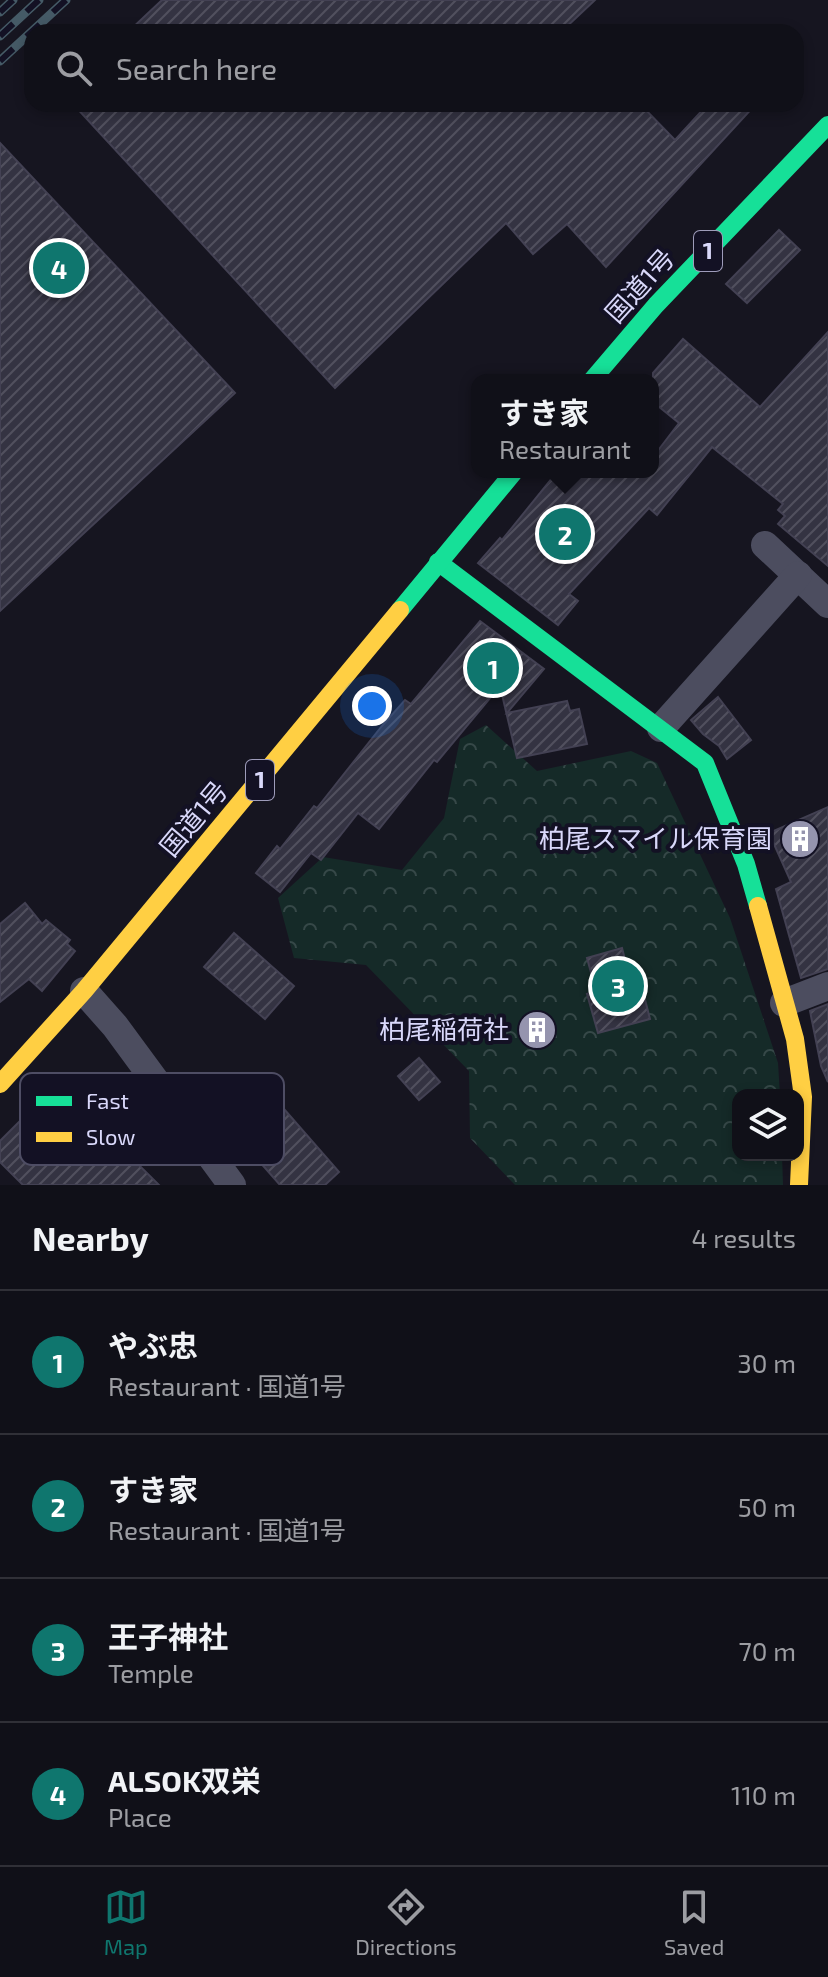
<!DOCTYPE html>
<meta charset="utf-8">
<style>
:root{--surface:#101018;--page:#1e1e25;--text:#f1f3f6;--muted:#9c9da2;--line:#303037;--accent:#0f766e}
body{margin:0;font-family:"Exo 2","Noto Sans JP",sans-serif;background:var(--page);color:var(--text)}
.controls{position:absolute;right:24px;bottom:24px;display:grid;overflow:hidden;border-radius:16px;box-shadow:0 4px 12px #0003}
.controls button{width:72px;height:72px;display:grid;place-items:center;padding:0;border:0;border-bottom:2px solid var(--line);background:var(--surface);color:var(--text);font:40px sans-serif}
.you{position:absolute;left:372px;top:706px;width:28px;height:28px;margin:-20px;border:6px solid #fff;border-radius:50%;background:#1a73e8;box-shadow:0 0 0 12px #1a73e833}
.badge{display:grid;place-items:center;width:52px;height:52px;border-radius:50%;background:var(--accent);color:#fff;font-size:26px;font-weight:700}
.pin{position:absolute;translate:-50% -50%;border:4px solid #fff;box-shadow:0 2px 8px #0006}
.popup{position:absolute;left:471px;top:374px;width:188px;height:104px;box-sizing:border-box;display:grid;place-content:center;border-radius:16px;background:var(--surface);filter:drop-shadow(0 2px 6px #0005);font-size:26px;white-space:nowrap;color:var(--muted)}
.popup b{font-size:30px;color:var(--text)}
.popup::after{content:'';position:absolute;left:50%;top:100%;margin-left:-16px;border:16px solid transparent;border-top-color:var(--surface)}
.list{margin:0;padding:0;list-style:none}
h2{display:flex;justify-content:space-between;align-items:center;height:104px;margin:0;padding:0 32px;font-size:34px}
h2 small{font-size:26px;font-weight:400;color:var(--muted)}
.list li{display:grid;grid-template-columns:52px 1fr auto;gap:24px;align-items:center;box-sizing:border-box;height:144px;padding:0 32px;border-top:2px solid var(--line)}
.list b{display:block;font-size:30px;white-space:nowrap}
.list p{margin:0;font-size:26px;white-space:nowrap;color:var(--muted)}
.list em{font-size:26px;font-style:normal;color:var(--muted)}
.icon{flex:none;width:44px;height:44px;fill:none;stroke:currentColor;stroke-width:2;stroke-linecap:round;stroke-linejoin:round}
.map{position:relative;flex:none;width:828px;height:1185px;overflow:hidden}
.search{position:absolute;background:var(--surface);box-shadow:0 4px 12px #0003;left:24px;right:24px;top:24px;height:88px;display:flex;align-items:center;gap:20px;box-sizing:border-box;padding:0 28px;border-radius:24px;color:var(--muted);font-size:30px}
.sheet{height:680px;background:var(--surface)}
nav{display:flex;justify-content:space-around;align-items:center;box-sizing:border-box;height:112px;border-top:2px solid var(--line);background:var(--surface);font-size:22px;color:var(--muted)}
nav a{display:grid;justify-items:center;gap:4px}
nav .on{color:var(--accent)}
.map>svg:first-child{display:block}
</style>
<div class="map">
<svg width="828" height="1185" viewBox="0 0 828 1185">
<defs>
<pattern id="forest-crowns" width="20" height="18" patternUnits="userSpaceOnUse" patternTransform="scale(2)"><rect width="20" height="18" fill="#152a28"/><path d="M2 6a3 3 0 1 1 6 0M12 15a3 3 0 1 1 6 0" fill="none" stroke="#364848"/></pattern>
<pattern id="building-hatch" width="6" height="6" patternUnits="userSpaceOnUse" patternTransform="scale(2)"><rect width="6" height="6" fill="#343342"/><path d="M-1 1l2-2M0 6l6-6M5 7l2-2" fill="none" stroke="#51505e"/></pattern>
</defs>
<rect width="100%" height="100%" fill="#161520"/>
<polygon fill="url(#forest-crowns)" points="486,725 537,771 631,751 657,763 730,918 778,1063 780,1095 738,1095 738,1155 782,1155 783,1185 515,1185 470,1138 469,1071 366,965 294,958 278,898 323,857 402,870 444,818 460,739"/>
<g fill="url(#building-hatch)" stroke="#434153" stroke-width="2">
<polygon points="162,0 595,0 561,32 128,32"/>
<polygon points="73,104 640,104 675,140 708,104 756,104 606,267 567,224 533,254 506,223 335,388"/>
<polygon points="0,143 235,393 0,611"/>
<polygon points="779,230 800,250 747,303 726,284"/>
<polygon points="828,332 828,566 778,524 785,516 778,510 783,504 712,447 657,515 649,508 569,594 578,601 558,625 478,563 500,538 502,540 557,472 653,472 653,457 679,423 653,402 653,373 683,339 760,407"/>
<polygon points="480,621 544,669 507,713 567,701 570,711 579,709 587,744 517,758 500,686 437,762 434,760 379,829 358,813 321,860 311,853 280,892 256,873 277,846 280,849 314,806 317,808 382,726 405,700 411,704"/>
<polygon points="718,697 751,740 727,759 719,746 703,734 691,720"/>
<polygon points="828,807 828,969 801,978 776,889 791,882 769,833"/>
<polygon points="25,903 42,924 46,920 70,940 67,944 75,951 42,991 29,979 0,1002 0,924"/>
<polygon points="234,933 294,986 265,1019 204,967"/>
<polygon points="622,948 631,982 640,980 650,1019 598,1033 587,994 596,991 587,958"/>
<polygon points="828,1004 828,1082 821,1066 810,1011"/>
<polygon points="419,1058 440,1082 419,1100 398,1076"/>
<polygon points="57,1084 159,1185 23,1185 0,1162 0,1141"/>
<polygon points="284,1109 339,1172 325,1185 280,1185 244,1144"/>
</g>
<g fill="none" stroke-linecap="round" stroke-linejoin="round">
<g stroke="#4c4d5f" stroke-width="28">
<polyline points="765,545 828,604"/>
<polyline points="661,728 798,575"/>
<polyline points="84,991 115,1026 232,1185"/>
<polyline points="784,1003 828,986"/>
</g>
<g stroke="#16e098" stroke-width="18">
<polyline points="592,380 656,305 828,125"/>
<polyline points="438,562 705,763 746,864 758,906"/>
<polyline points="400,610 514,472"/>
</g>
<g stroke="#ffcf43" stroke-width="18">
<polyline points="758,906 795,1039 803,1097 799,1185"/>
<polyline points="0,1084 84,991 400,610"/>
</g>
<g stroke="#455a66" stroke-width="9">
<g id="rail">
<polyline points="0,12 13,0"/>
<polyline points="0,36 39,0"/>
<polyline points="0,61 66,0"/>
</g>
</g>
<use href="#rail" stroke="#131124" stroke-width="6" stroke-dasharray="18" stroke-linecap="butt"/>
</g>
<defs>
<g id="building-disc" transform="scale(2)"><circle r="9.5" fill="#9594ae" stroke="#131124"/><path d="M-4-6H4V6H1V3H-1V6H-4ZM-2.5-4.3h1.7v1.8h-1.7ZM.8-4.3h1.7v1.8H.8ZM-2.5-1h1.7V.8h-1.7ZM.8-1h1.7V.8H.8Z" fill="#fff"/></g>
</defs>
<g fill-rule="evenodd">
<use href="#building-disc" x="800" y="839"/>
<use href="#building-disc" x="537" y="1030"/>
</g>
<g text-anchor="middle" stroke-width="8" stroke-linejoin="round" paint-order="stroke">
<g fill="#131124" stroke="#9e9cba" stroke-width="2">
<rect x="694" y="231" width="28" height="40" rx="6"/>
<rect x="246" y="760" width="28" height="40" rx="6"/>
</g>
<g font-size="24" font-weight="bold" fill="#d9d8fa">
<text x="708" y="259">1</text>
<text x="260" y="788">1</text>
</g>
<g font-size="26" fill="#d9d8fa" stroke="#131124">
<text transform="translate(640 286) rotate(-48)" y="9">国道1号</text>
<text transform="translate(194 819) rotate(-50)" y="9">国道1号</text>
</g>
<g font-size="26" fill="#d9d8fa" stroke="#131124" text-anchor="end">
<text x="772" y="848">柏尾スマイル保育園</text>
<text x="509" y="1039">柏尾稲荷社</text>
</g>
</g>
<rect x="20" y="1073" width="264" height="92" rx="12" fill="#131124" stroke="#4e4d64" stroke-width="2"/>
<rect x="36" y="1096" width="36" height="10" fill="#16e098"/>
<rect x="36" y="1132" width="36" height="10" fill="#ffcf43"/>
<g font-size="22" fill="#d9d8fa">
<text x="86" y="1109">Fast</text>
<text x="86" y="1145">Slow</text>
</g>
</svg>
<div class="controls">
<button><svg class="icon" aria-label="layers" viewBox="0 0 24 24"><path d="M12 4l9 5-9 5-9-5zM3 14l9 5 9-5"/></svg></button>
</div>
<div class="you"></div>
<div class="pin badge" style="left:493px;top:668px">1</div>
<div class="pin badge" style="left:565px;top:534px">2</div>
<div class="popup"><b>すき家</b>Restaurant</div>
<div class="pin badge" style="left:618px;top:986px">3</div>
<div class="pin badge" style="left:59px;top:268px">4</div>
<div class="search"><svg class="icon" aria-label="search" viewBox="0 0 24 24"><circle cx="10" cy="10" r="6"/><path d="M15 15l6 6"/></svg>Search here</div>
</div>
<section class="sheet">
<h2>Nearby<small>4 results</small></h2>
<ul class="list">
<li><span class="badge">1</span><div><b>やぶ忠</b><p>Restaurant · 国道1号</p></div><em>30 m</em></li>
<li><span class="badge">2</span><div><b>すき家</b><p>Restaurant · 国道1号</p></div><em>50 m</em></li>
<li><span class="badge">3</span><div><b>王子神社</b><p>Temple</p></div><em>70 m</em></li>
<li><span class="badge">4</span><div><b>ALSOK双栄</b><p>Place</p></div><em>110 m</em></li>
</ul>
</section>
<nav>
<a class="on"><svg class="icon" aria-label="map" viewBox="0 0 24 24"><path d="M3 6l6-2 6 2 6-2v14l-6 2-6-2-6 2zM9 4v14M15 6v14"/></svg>Map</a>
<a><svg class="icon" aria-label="directions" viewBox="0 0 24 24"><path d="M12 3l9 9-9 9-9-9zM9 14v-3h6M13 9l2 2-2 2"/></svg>Directions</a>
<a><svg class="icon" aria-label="saved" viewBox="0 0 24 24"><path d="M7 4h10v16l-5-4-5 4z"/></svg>Saved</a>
</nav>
